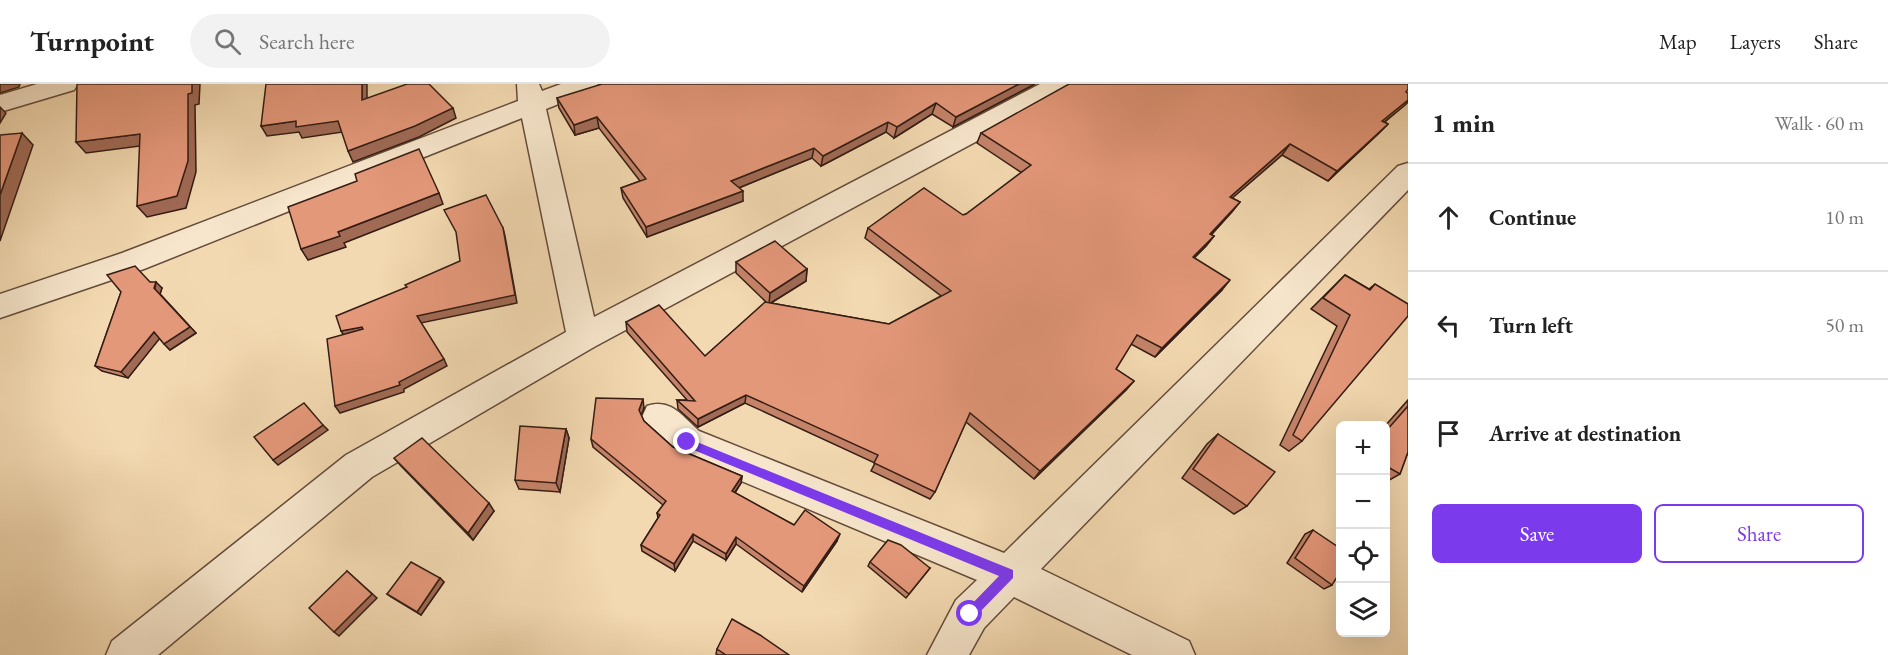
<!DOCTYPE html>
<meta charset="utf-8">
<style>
:root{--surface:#fff;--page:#f2f2f2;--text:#222;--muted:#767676;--line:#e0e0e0;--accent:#7c3aed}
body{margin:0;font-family:"EB Garamond",serif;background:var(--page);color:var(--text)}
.controls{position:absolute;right:18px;bottom:18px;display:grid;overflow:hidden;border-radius:9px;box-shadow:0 6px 24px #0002}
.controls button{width:54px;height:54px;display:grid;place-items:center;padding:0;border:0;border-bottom:2px solid var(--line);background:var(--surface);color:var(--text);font:30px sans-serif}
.stop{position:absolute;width:18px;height:18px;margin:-14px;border:4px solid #7c3aed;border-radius:50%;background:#fff}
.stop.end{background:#7c3aed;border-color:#fff;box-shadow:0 2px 6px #0008}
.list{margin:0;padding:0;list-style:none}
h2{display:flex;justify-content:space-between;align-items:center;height:78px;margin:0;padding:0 24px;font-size:26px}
h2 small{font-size:20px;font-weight:400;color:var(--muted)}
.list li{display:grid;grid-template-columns:39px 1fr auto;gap:18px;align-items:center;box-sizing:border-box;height:108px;padding:0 24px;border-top:2px solid var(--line)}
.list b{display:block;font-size:22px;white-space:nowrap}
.list em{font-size:20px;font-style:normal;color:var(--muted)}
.actions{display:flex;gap:12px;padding:18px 24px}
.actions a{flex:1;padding:14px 0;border:2px solid var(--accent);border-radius:9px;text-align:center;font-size:21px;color:var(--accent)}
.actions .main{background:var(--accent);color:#fff}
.icon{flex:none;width:33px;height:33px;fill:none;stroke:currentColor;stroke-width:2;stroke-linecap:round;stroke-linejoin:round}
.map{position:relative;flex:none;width:1408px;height:571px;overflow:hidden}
header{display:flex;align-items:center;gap:36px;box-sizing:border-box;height:84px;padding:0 30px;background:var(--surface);border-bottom:2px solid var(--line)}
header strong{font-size:28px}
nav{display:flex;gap:33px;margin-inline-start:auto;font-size:21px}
.search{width:420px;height:54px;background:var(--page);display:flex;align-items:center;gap:15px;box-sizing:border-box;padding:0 21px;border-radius:33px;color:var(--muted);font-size:22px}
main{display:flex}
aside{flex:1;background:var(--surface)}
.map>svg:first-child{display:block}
</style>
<header>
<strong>Turnpoint</strong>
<div class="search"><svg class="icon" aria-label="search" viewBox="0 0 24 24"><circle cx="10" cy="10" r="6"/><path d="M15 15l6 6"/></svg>Search here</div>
<nav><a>Map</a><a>Layers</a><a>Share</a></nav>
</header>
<main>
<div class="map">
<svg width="1408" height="571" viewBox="0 0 1408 571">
<rect width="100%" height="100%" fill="#f3d9b1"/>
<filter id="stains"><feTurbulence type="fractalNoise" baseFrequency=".00333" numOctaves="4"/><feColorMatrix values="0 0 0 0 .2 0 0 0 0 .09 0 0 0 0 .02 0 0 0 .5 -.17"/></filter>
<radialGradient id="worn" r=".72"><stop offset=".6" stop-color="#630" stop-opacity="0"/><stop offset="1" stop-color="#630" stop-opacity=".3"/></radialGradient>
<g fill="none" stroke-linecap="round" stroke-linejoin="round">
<g stroke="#644c3b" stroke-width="3">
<g id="minor">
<polygon points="37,0 78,0 74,6 0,28 0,11"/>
<polygon points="517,0 539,0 542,7 561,0 598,0 594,6 546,25 594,233 1040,0 1072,0 1068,6 1020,34 594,263 372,393 158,571 106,571 112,557 346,371 566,248 522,34 144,185 0,234 0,210 122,169 518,17"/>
<path d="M1408,79V106L1041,485L1189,557L1195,571H1132L1014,513L984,544L969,571H927L956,516L977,496L675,369L647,344L642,333L647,322C671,314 682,332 699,347L1004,469L1398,82Z"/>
</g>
</g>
<use href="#minor" fill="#f7e6cc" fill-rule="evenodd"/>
</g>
<g fill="#c48369" stroke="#341d14" stroke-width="1.5">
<polygon points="1035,0 953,43 932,30 894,54 886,48 821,82 812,74 739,104 743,117 647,153 623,114 621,104 640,97 599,44 575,51 559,24 557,14"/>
<polygon points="1406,8 1408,9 1408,18 1385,38 1388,40 1378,50 1328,97 1282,71 1232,114 1240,118 1211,151 1214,152 1206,162 1194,174 1222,206 1155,273 1131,260 1116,285 1134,297 1126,306 1034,395 966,338 935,408 930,415 871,387 875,379 745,319 698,343 678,325 677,316 687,316 627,248 626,238 705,272 766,218 736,189 736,178 807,185 806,197 771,219 889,240 941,212 865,154 868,144 963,131 966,130 1022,89 977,59 981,49"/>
<polygon points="1345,191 1369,205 1375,200 1302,357 1289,367 1280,361 1337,242 1311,225"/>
<polygon points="150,198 162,204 160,210 196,249 170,266 159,254 128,294 102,287 95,282 121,208"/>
<polygon points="1408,316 1408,368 1400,390 1386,398 1386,342 1385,342"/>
<polygon points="644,324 641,331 644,337 673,363 742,392 741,399 735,409 794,441 837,457 802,508 736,460 726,476 693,457 675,487 642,467 641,461 658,434 657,429 663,421 593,363 591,355"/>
<polygon points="566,345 569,354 560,408 519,405 515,396"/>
<polygon points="1218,350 1247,422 1234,430 1182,394 1207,360"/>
<polygon points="394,374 494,427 473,456 401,382"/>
<polygon points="1313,446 1332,501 1324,505 1287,479 1305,450"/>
<polygon points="870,478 930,484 906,514 868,482"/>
<polygon points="440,494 444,498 421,531 391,513 387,510"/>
<polygon points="717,565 789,571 718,571 716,570"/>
</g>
<g fill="#a06a55" stroke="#341d14" stroke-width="1.5">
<polygon points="0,0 20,0 19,3 0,9"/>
<polygon points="192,0 200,0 199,20 195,21 196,88 186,124 147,133 137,122"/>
<polygon points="362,0 367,0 367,26 362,16"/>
<polygon points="1019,0 1035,0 953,43 956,33"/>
<polygon points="1408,16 1408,18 1404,22 1373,47 1382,37"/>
<polygon points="936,19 932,30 894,54 897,43"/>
<polygon points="0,23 6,29 0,39"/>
<polygon points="453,24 456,34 419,53 353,78 348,67"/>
<polygon points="597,33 599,44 575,51 574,41"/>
<polygon points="296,37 338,37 343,48 302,54 299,48 267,52 261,42"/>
<polygon points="888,38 886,48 821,82 823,72"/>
<polygon points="1388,40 1378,50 1328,97 1337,87"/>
<polygon points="22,49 33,61 0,157 0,111"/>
<polygon points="140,50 148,61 86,69 76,58"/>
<polygon points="1290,60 1282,71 1222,123 1230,113"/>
<polygon points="814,64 812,74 731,107 731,97"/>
<polygon points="743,107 743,117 647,153 646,143"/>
<polygon points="439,109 443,120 344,159 346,163 308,176 301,165 338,148"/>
<polygon points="1240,118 1232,128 1203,160 1210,150"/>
<polygon points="503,144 505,152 517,219 421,239 417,232"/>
<polygon points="1214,152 1206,162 1185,183 1193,173"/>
<polygon points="807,185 806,197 769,220 770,209"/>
<polygon points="1230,196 1222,206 1155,273 1162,264"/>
<polygon points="156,198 162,204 160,210 196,249 170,266 164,260 155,204"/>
<polygon points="362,243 367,250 346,255 341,247"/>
<polygon points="154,248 160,254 128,294 121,288"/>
<polygon points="444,275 447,282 404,305 404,308 340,329 335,322"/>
<polygon points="1134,297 1126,306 1034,395 1040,387"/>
<polygon points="746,311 745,319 698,343 698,335"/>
<polygon points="643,315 644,324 640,334 639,326"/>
<polygon points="323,341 328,346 278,381 273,376"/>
<polygon points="566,345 569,354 560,408 556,399"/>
<polygon points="742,392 741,399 731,414 732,407"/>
<polygon points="489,419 494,427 473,456 468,449"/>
<polygon points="693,450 693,457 675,487 674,480"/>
<polygon points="840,450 837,457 802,508 804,502"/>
<polygon points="736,453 736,460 726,476 726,470"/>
<polygon points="347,487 377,514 339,552 334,548"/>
<polygon points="440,494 444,498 421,531 417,528"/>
</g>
<g fill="#e4987a" stroke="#341d14" stroke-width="1.5">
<polygon points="77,0 192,0 192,9 188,10 188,77 177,112 137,122 140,50 76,58"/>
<polygon points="266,0 362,0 362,16 407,0 429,0 453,24 415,42 348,67 338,37 296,43 296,37 261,42"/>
<polygon points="602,0 1019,0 956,33 936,19 897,43 888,38 823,72 814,64 731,97 743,107 646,143 621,104 646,95 597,33 574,41 557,14"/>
<polygon points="1069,0 1408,0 1408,5 1406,8 1408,9 1408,16 1382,37 1388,40 1337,87 1290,60 1230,113 1240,118 1210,150 1214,152 1193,173 1230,196 1162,264 1137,251 1116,285 1134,297 1040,387 970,329 935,408 874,379 878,371 746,311 698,335 677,316 695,317 626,238 659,221 705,272 765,218 889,240 951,207 868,144 924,104 963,131 966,130 1031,81 981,49"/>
<polygon points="22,49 0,111 0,51"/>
<polygon points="419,65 439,109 338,148 340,152 301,165 288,123 357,97 355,90"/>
<polygon points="486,111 503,144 515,211 417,232 444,275 399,298 400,301 335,322 327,255 363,245 362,243 341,247 336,232 407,203 405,201 460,177 456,148 444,126"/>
<polygon points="775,157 807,185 770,209 736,178"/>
<polygon points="135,182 150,198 156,198 154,204 190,243 164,260 154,248 121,288 95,282 121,208 107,191"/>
<polygon points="1345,191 1370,206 1375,200 1408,220 1408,232 1302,357 1293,351 1350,231 1323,214"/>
<polygon points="596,314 643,315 639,326 644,337 673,363 742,392 732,407 794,441 805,426 840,450 804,502 736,453 726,470 693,450 674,480 641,461 660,431 657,429 666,417 591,355"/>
<polygon points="304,319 323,341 273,376 254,353"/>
<polygon points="1408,322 1408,368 1400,390 1386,382 1386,347"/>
<polygon points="520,342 566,345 556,399 515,396"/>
<polygon points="1218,350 1275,388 1247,422 1193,385"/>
<polygon points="422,354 489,419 468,449 394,374"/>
<polygon points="1313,446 1341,465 1341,487 1332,501 1295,474"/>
<polygon points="888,456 901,461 930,484 909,510 870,478"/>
<polygon points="411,478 440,494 417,528 387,510"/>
<polygon points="347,487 372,510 334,548 309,524"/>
<polygon points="732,535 760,551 789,571 726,571 717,565"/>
</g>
<polygon fill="#7c3aed" points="687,354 1013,486 1013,494 974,534 966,534 966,526 999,492 684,362 682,358"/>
<rect width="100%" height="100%" filter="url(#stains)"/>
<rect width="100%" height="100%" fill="url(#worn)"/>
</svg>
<div class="controls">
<button>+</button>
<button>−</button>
<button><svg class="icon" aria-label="locate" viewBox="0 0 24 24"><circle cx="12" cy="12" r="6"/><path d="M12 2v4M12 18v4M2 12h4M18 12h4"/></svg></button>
<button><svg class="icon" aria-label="layers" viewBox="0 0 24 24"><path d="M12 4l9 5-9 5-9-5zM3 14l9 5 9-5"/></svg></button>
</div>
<div class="stop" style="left:970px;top:530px"></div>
<div class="stop end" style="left:687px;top:358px"></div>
</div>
<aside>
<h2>1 min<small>Walk · 60 m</small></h2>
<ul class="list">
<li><svg class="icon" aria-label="ahead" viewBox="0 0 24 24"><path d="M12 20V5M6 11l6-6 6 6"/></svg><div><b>Continue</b></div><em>10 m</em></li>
<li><svg class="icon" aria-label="left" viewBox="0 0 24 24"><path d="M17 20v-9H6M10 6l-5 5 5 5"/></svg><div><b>Turn left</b></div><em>50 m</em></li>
<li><svg class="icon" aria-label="arrive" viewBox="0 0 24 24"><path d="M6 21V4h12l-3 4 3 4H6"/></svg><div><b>Arrive at destination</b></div></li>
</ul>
<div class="actions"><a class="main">Save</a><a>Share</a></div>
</aside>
</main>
